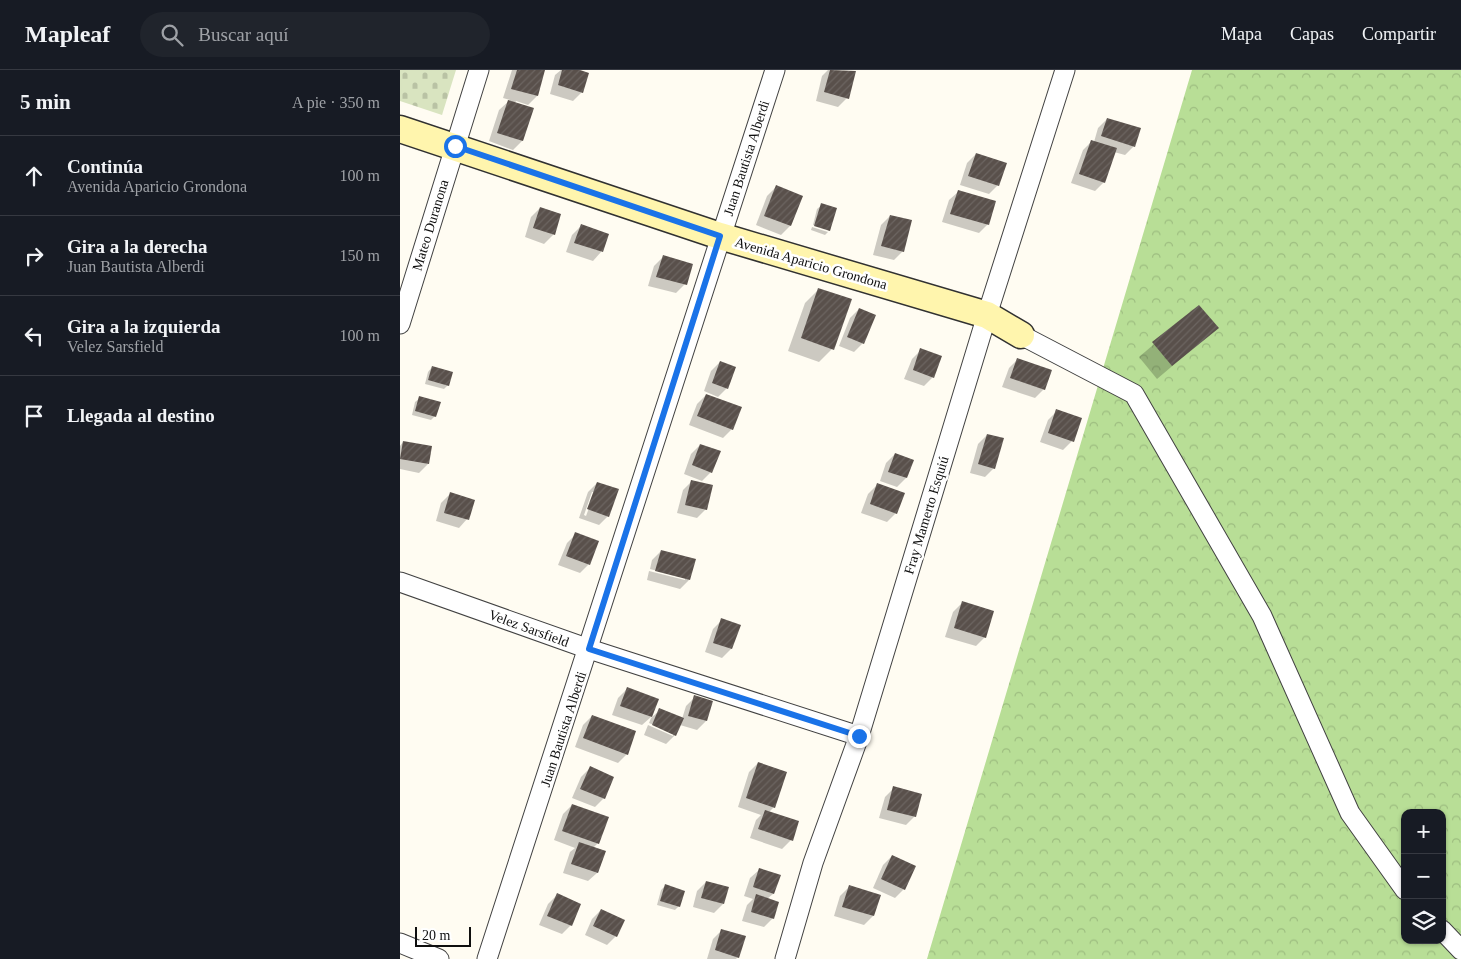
<!DOCTYPE html>
<html lang="es">
<meta charset="utf-8">
<style>
:root{--surface:#171b24;--page:#20242c;--text:#f1f3f6;--muted:#9ea1a6;--line:#363941}
body{margin:0;font-family:Georgia,serif;background:var(--page);color:var(--text)}
.controls{position:absolute;right:15px;bottom:15px;display:grid;overflow:hidden;border-radius:10px;box-shadow:0 1px 4px #0004}
.controls button{width:45px;height:45px;display:grid;place-items:center;padding:0;border:0;border-bottom:1px solid var(--line);background:var(--surface);color:var(--text);font:25px sans-serif}
.scale{position:absolute;left:15px;bottom:12px;width:56px;box-sizing:border-box;padding-left:5px;border:2px solid #0f0f0f;border-top:0;font-size:14px;line-height:18px;white-space:nowrap;color:#0f0f0f;-webkit-text-stroke:4px #fff;paint-order:stroke}
.stop{position:absolute;width:15px;height:15px;margin:-11px;border:4px solid #1a73e8;border-radius:50%;background:#fff}
.stop.end{background:#1a73e8;border-color:#fff;box-shadow:0 1px 5px #0008}
.list{margin:0;padding:0;list-style:none}
h2{display:flex;justify-content:space-between;align-items:center;height:65px;margin:0;padding:0 20px;font-size:21px}
h2 small{font-size:16px;font-weight:400;color:var(--muted)}
.list li{display:grid;grid-template-columns:32px 1fr auto;gap:15px;align-items:center;box-sizing:border-box;height:80px;padding:0 20px;border-top:1px solid var(--line)}
.list b{display:block;font-size:19px;white-space:nowrap}
.list p{margin:0;font-size:16px;white-space:nowrap;color:var(--muted)}
.list em{font-size:16px;font-style:normal;color:var(--muted)}
.icon{flex:none;width:28px;height:28px;fill:none;stroke:currentColor;stroke-width:2;stroke-linecap:round;stroke-linejoin:round}
.map{position:relative;flex:none;width:1061px;height:889px;overflow:hidden}
header{display:flex;align-items:center;gap:30px;box-sizing:border-box;height:70px;padding:0 25px;background:var(--surface);border-bottom:1px solid var(--line)}
header strong{font-size:24px}
nav{display:flex;gap:28px;margin-inline-start:auto;font-size:18px}
.search{width:350px;height:45px;background:var(--page);display:flex;align-items:center;gap:12px;box-sizing:border-box;padding:0 18px;border-radius:28px;color:var(--muted);font-size:19px}
main{display:flex}
aside{flex:1;background:var(--surface)}
.map>svg:first-child{display:block}
</style>
<header>
<strong>Mapleaf</strong>
<div class="search"><svg class="icon" aria-label="search" viewBox="0 0 24 24"><circle cx="10" cy="10" r="6"/><path d="M15 15l6 6"/></svg>Buscar aquí</div>
<nav><a>Mapa</a><a>Capas</a><a>Compartir</a></nav>
</header>
<main>
<aside>
<h2>5 min<small>A pie · 350 m</small></h2>
<ul class="list">
<li><svg class="icon" aria-label="ahead" viewBox="0 0 24 24"><path d="M12 20V5M6 11l6-6 6 6"/></svg><div><b>Continúa</b><p>Avenida Aparicio Grondona</p></div><em>100 m</em></li>
<li><svg class="icon" aria-label="right" viewBox="0 0 24 24"><path d="M7 20v-9h11M14 6l5 5-5 5"/></svg><div><b>Gira a la derecha</b><p>Juan Bautista Alberdi</p></div><em>150 m</em></li>
<li><svg class="icon" aria-label="left" viewBox="0 0 24 24"><path d="M17 20v-9H6M10 6l-5 5 5 5"/></svg><div><b>Gira a la izquierda</b><p>Velez Sarsfield</p></div><em>100 m</em></li>
<li><svg class="icon" aria-label="arrive" viewBox="0 0 24 24"><path d="M6 21V4h12l-3 4 3 4H6"/></svg><div><b>Llegada al destino</b></div></li>
</ul>
</aside>
<div class="map">
<svg width="1061" height="889" viewBox="0 0 1061 889">
<defs>
<pattern id="forest-crowns" width="20" height="18" patternUnits="userSpaceOnUse" patternTransform="scale(1.25)"><rect width="20" height="18" fill="#b8de96"/><path d="M2 6a3 3 0 1 1 6 0M12 15a3 3 0 1 1 6 0" fill="none" stroke="#9dbd80"/></pattern>
<pattern id="cemetery-stones" width="16" height="16" patternUnits="userSpaceOnUse" patternTransform="scale(1.25)"><rect width="16" height="16" fill="#d9e4c0"/><path d="M2 7V4a2 2 0 0 1 4 0v3zM10 15v-3a2 2 0 0 1 4 0v3z" fill="#b9c2a4"/></pattern>
<pattern id="building-hatch" width="6" height="6" patternUnits="userSpaceOnUse" patternTransform="scale(1.25)"><rect width="6" height="6" fill="#59504b"/><path d="M-1 1l2-2M0 6l6-6M5 7l2-2" fill="none" stroke="#6c6561"/></pattern>
</defs>
<rect width="100%" height="100%" fill="#fffcf2"/>
<path fill="url(#forest-crowns)" fill-rule="evenodd" d="M792,0H1061V889H527ZM1005,743H1042V870H1005Z"/>
<polygon fill="url(#cemetery-stones)" points="0,0 56,0 42,45 0,31"/>
<g fill="#0003" fill-rule="evenodd">
<polygon points="112,0 144,0 137,26 128,35 116,31 115,33 132,39 122,71 113,80 89,71 99,40 110,30 103,28"/>
<polygon points="161,0 176,0 182,22 173,31 150,24 155,5"/>
<polygon points="428,0 454,2 447,28 438,37 416,31 422,6"/>
<polygon points="707,49 734,76 725,85 714,82 704,112 695,121 671,113 683,80 692,71 694,72 698,58"/>
<polygon points="576,84 598,115 589,124 560,115 567,93"/>
<polygon points="376,117 390,156 381,165 356,155 367,126"/>
<polygon points="558,122 588,154 579,163 542,152 549,130"/>
<polygon points="422,135 429,160 428,161 428,159 413,155 417,139"/>
<polygon points="140,138 160,144 153,165 144,174 125,167 131,147"/>
<polygon points="490,146 503,181 494,190 473,185 481,155"/>
<polygon points="181,156 207,165 201,182 193,191 166,182 172,165"/>
<polygon points="412,157 428,162 425,165 411,160"/>
<polygon points="263,187 285,214 276,223 248,216 254,196"/>
<polygon points="419,219 432,279 419,292 388,281 405,233"/>
<polygon points="799,236 817,258 757,309 739,287"/>
<polygon points="459,239 463,273 454,282 439,276 450,248"/>
<polygon points="521,280 533,307 524,316 504,309 512,289"/>
<polygon points="618,289 644,319 635,328 602,317 609,298"/>
<polygon points="320,292 327,318 318,327 304,321 311,301"/>
<polygon points="32,297 48,315 44,319 25,314 28,302"/>
<polygon points="306,325 332,359 323,368 289,355 297,334"/>
<polygon points="20,328 35,346 31,350 12,345 15,332"/>
<polygon points="657,341 681,349 672,371 663,380 640,372 648,350"/>
<polygon points="587,365 594,398 585,407 570,403 578,374"/>
<polygon points="3,372 28,394 19,403 0,399 0,376"/>
<polygon points="300,375 311,402 302,411 284,404 291,384"/>
<polygon points="495,384 506,408 497,417 480,411 486,393"/>
<polygon points="292,411 306,439 297,448 277,443 283,420"/>
<path d="M197,413L208,446L199,455L179,448L188,422ZM192,422H195L186,446L184,445Z"/>
<polygon points="477,415 496,443 487,452 461,443 468,424"/>
<polygon points="50,424 67,449 59,458 36,451 41,433"/>
<polygon points="176,464 189,494 180,503 158,495 167,473"/>
<polygon points="261,481 289,510 280,519 247,510 249,501 285,510 285,508 250,499 252,490"/>
<polygon points="562,533 585,567 576,576 545,567 553,542"/>
<polygon points="322,550 331,579 322,588 305,582 313,559"/>
<polygon points="227,619 251,647 242,655 212,645 218,628"/>
<polygon points="295,627 306,651 297,660 280,655 275,665 266,674 244,665 248,655 273,666 273,663 249,653 251,648 260,640 282,649 286,636"/>
<polygon points="192,646 227,684 218,693 175,677 183,655"/>
<polygon points="358,693 374,737 369,742 391,770 382,779 350,768 356,750 361,745 338,737 349,702"/>
<polygon points="190,698 204,728 195,737 172,728 181,707"/>
<polygon points="494,718 515,746 506,755 479,748 485,727"/>
<polygon points="172,735 207,747 197,774 193,778 197,803 188,811 163,803 170,782 175,778 154,770 163,744"/>
<polygon points="492,786 504,819 495,828 473,818 483,795"/>
<polygon points="359,800 373,824 367,829 373,848 364,857 342,851 347,835 353,829 344,826 350,808"/>
<polygon points="306,812 323,834 314,843 293,837 297,821"/>
<polygon points="265,816 279,836 275,840 257,835 261,820"/>
<polygon points="449,817 479,826 473,846 464,855 434,846 440,826"/>
<polygon points="157,825 171,855 162,864 139,855 148,834"/>
<polygon points="201,840 216,866 207,875 185,865 192,849"/>
<polygon points="322,860 338,887 336,889 307,889 313,869"/>
</g>
<g fill="url(#building-hatch)">
<polygon points="117,0 145,0 138,26 111,19"/>
<polygon points="162,0 180,0 189,3 183,23 158,15"/>
<polygon points="430,0 456,1 449,29 424,22"/>
<polygon points="108,30 134,38 123,71 97,63"/>
<polygon points="707,48 741,58 735,77 701,66"/>
<polygon points="691,70 717,78 705,113 679,104"/>
<polygon points="576,83 607,93 599,116 568,106"/>
<polygon points="376,115 403,126 391,156 364,146"/>
<polygon points="558,120 596,131 589,155 550,144"/>
<polygon points="421,133 437,138 430,161 414,156"/>
<polygon points="140,137 161,144 155,165 133,158"/>
<polygon points="490,145 512,150 504,182 481,176"/>
<polygon points="181,154 209,164 203,182 174,173"/>
<polygon points="263,185 293,194 287,215 256,207"/>
<polygon points="418,218 452,229 434,280 401,268"/>
<polygon points="799,235 819,258 772,296 752,272"/>
<polygon points="459,238 476,245 464,274 447,267"/>
<polygon points="520,278 542,286 534,308 513,300"/>
<polygon points="617,288 652,300 645,320 610,308"/>
<polygon points="320,291 336,297 328,319 312,313"/>
<polygon points="32,296 53,302 49,316 28,310"/>
<polygon points="306,324 342,337 333,360 297,346"/>
<polygon points="19,326 41,332 36,347 15,341"/>
<polygon points="656,339 682,348 674,372 648,363"/>
<polygon points="587,364 604,368 595,399 578,394"/>
<polygon points="3,371 32,376 29,394 0,389"/>
<polygon points="300,374 321,381 312,403 292,395"/>
<polygon points="495,383 514,390 507,408 488,402"/>
<polygon points="291,410 313,415 307,440 285,435"/>
<polygon points="197,412 219,419 209,447 187,439"/>
<polygon points="477,413 505,423 497,444 470,434"/>
<polygon points="50,422 75,430 69,450 44,443"/>
<polygon points="175,462 199,471 190,495 166,486"/>
<polygon points="261,480 296,489 290,510 255,501"/>
<polygon points="562,531 594,541 586,568 554,558"/>
<polygon points="321,548 341,555 332,579 313,573"/>
<polygon points="227,617 259,629 252,647 220,636"/>
<polygon points="294,625 313,631 307,651 288,646"/>
<polygon points="259,638 284,648 276,666 252,655"/>
<polygon points="192,645 236,661 228,685 183,668"/>
<polygon points="358,692 387,702 375,738 346,728"/>
<polygon points="190,696 214,707 205,729 180,719"/>
<polygon points="493,716 522,724 516,747 487,740"/>
<polygon points="172,734 209,747 199,774 162,761"/>
<polygon points="365,740 399,751 393,771 358,759"/>
<polygon points="179,772 206,781 198,803 171,794"/>
<polygon points="492,785 516,796 505,820 481,809"/>
<polygon points="359,798 381,805 374,824 353,817"/>
<polygon points="306,811 329,817 324,834 301,828"/>
<polygon points="265,814 285,821 280,837 260,831"/>
<polygon points="449,815 481,825 474,846 442,837"/>
<polygon points="157,823 181,834 172,856 147,846"/>
<polygon points="356,824 379,832 374,849 351,842"/>
<polygon points="201,839 225,850 217,867 193,856"/>
<polygon points="321,859 346,866 339,888 315,880"/>
</g>
<g fill="none" stroke-linecap="round" stroke-linejoin="round">
<g stroke="#424242" stroke-width="21">
<g id="minor">
<polyline points="0,254 79,0"/>
<polyline points="621,265 734,324 862,546 950,743 1005,820"/>
<polyline points="0,512 189,579 459,666"/>
<polyline points="1042,860 1061,880"/>
<polyline points="0,873 39,889"/>
<polyline points="87,889 375,0"/>
<polyline points="385,889 413,793 459,666 587,245 665,0"/>
</g>
</g>
<g stroke="#313131" stroke-width="29">
<polyline id="secondary" points="0,59 320,166 587,245 621,265"/>
</g>
<use href="#minor" stroke="#fff" stroke-width="19"/>
<use href="#secondary" stroke="#fff5ad" stroke-width="26"/>
</g>
<g fill="none" stroke-linecap="round" stroke-linejoin="round">
<polyline stroke="#1a73e8" stroke-width="6" points="55,76 320,166 189,579 459,666"/>
</g>
<g text-anchor="middle" stroke-width="5" stroke-linejoin="round" paint-order="stroke">
<g font-size="14" fill="#0f0f0f" stroke="#fff">
<text transform="translate(346 88) rotate(-72)" y="5">Juan Bautista Alberdi</text>
<text transform="translate(30 155) rotate(-73)" y="5">Mateo Duranona</text>
<text transform="translate(411 193) rotate(16)" y="5">Avenida Aparicio Grondona</text>
<text transform="translate(526 445) rotate(-73)" y="5">Fray Mamerto Esquiú</text>
<text transform="translate(129 558) rotate(20)" y="5">Velez Sarsfield</text>
<text transform="translate(163 659) rotate(-72)" y="5">Juan Bautista Alberdi</text>
</g>
</g>
</svg>
<div class="controls">
<button>+</button>
<button>−</button>
<button><svg class="icon" aria-label="layers" viewBox="0 0 24 24"><path d="M12 4l9 5-9 5-9-5zM3 14l9 5 9-5"/></svg></button>
</div>
<div class="scale">20 m</div>
<div class="stop" style="left:55px;top:76px"></div>
<div class="stop end" style="left:459px;top:666px"></div>
</div>
</main>
